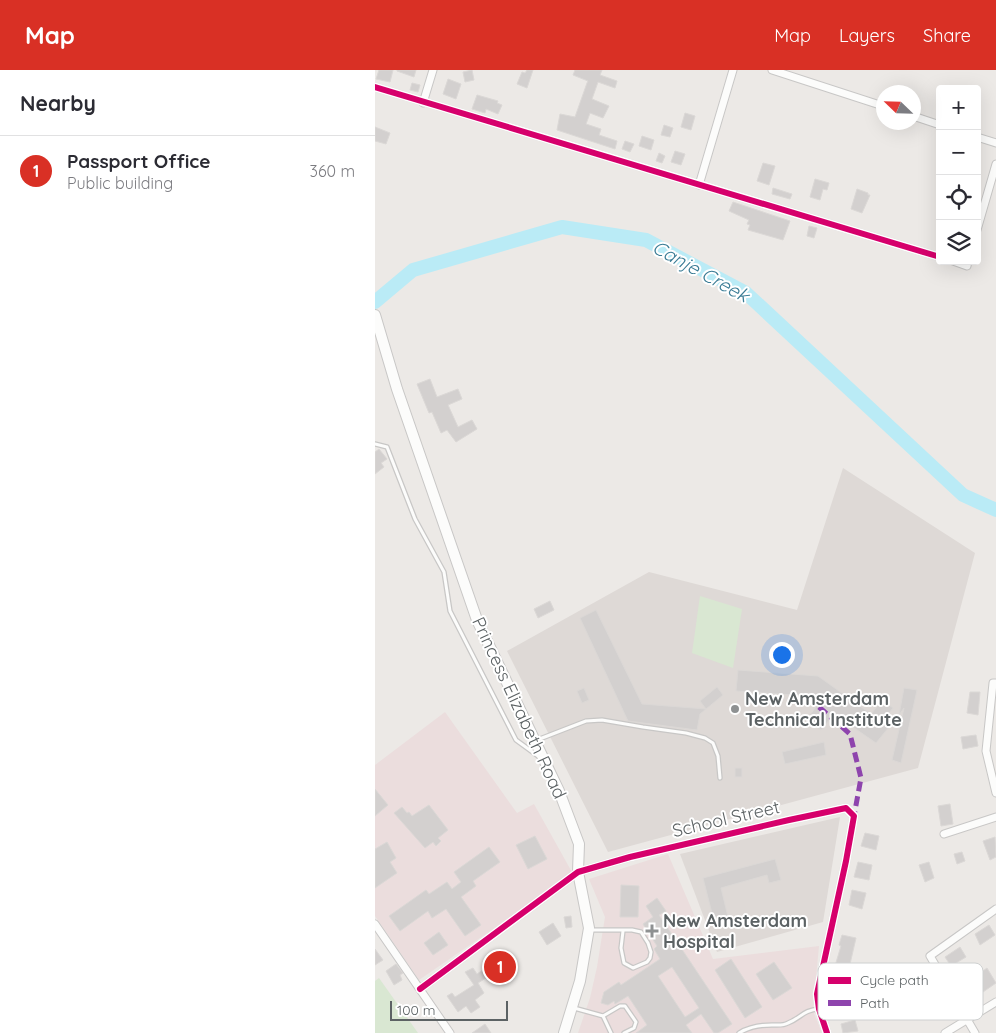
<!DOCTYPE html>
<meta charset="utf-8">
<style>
:root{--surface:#fff;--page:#f2f2f3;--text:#2b2b33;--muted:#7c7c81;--line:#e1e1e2;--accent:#d93025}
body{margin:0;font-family:Quicksand,sans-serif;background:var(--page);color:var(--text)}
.controls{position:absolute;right:15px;top:15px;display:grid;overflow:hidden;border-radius:5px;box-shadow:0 5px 20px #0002}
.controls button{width:45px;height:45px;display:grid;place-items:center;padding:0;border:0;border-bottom:1px solid var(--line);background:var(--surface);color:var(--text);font:25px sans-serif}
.compass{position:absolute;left:501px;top:15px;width:45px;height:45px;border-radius:50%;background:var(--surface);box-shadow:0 5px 20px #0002;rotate:293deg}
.scale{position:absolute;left:15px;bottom:12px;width:118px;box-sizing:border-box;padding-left:5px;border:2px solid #5c6264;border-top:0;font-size:14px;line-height:18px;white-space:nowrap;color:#5c6264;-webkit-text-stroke:4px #fff;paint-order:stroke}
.you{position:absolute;left:406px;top:584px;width:18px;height:18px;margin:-12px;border:4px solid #fff;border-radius:50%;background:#1a73e8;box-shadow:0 0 0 8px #1a73e833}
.badge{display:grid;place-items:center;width:32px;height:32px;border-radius:50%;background:var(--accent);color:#fff;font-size:16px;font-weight:700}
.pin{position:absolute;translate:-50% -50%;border:2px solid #fff;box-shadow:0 1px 5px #0006}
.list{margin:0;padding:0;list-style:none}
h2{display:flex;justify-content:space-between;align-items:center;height:65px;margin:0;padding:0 20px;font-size:21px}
h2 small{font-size:16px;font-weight:400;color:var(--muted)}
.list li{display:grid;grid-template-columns:32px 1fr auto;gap:15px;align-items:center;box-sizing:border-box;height:70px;padding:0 20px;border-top:1px solid var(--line)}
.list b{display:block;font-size:19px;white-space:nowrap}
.list p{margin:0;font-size:16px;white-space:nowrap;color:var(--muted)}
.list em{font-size:16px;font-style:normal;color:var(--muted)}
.icon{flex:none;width:28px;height:28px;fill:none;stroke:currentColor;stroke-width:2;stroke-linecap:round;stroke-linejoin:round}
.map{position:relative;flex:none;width:621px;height:963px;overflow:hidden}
header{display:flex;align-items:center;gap:30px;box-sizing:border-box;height:70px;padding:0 25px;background:var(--accent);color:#fff}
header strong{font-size:24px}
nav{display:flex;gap:28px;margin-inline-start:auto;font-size:18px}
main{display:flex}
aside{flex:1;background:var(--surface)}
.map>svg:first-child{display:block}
</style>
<header>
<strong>Map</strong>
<nav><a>Map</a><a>Layers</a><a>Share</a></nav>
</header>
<main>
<aside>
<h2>Nearby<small></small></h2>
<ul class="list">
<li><span class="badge">1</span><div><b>Passport Office</b><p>Public building</p></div><em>360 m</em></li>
</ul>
</aside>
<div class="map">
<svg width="621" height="963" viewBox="0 0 621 963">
<rect width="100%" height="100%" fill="#ece9e6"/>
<g fill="#ded9d6">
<polygon points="468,398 600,483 543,698 233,782 132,581 274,502 422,540"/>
<polygon points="465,747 448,852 342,882 305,784"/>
</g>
<g fill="#ebdddd">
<polygon points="70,642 142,743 159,734 198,804 44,910 0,846 0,695"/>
<polygon points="293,784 338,889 444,876 438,941 447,963 203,963 215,928 222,897 230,847 214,809"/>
</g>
<g fill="#d9e7d2">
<polygon points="325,526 367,539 358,598 317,583"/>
<polygon points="4,908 43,963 0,963 0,911"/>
</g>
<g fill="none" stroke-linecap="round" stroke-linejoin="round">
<polyline stroke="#baebf6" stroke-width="14" points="0,232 38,200 187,157 271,170 371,223 588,425 621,440"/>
</g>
<g fill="#d3d0cf" stroke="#dbd8d6" fill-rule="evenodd">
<polygon points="4,0 18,0 15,12 1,9"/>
<polygon points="22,0 41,0 39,7 22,1"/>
<polygon points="97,0 99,10 90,12 88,2"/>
<polygon points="152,0 158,0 152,18 142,14 147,2 150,3"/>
<polygon points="200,0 227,0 225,5 242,11 240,18 223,12 217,29 234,36 228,48 215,43 211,54 226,59 224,65 242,71 240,79 182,60 185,44 200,47 212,13 213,11 198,5"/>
<polygon points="73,9 86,14 81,29 68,24"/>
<polygon points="37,13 45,15 43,22 35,20"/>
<polygon points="102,25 123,31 122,33 127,35 123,44 111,39 110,43 97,39"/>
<polygon points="310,43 320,46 316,60 306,57"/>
<polygon points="289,55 298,58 295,67 286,65"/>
<polygon points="0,57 15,63 11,74 0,71"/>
<polygon points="267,66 279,70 276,80 264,76"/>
<polygon points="250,71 259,74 255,82 247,79"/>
<polygon points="300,81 310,84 306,95 296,92"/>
<polygon points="284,83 290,86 287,93 281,91"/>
<polygon points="388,93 400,96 394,115 382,111"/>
<polygon points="440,109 454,113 452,120 448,119 445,130 435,127"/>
<polygon points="398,118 417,124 415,129 397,124"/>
<polygon points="482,119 493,123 493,125 495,125 487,143 476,139"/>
<polygon points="358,132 415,151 408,170 373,160 375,155 372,154 374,150 354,141"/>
<polygon points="434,156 442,158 439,168 432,166"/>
<polygon points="55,309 62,327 83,319 87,329 73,335 83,357 97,350 102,359 81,372 72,360 66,363 57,342 54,343 42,314"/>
<polygon points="4,379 12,389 6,393 9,397 0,404 0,382"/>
<polygon points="175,531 179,540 163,548 159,539"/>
<polygon points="221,540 267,634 331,639 325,631 342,617 348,625 325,644 322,660 253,651 205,548"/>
<polygon points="363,600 443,606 496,644 507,630 518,638 507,652 514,657 501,673 459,644 446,660 432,649 443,634 433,626 361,621"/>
<polygon points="209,618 214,630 207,633 202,621"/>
<polygon points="529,618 542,620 526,693 517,690 529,638 524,645"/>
<polygon points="595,622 605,622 603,645 592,643"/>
<polygon points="601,665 603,676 588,679 586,667"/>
<polygon points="449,672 451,685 410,694 407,682"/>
<rect x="360" y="698" width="7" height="9"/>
<polygon points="0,719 13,735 0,746"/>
<polygon points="575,734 578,754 566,756 563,736"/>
<polygon points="54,735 73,760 63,768 66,771 61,776 58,772 50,778 19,743 27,737 32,743 34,742 37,746"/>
<polygon points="490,763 504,766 501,780 486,776"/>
<polygon points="160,766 172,789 153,799 141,775"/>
<polygon points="620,767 621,787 615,790 608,771"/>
<polygon points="12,772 21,788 15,792 22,803 0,818 0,779"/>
<polygon points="114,777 125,792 98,811 101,816 86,827 106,855 90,866 71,839 57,848 53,841 25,861 14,846 51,820 54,824 72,812 77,819 86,812 79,802"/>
<polygon points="587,782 590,791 582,794 579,784"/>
<polygon points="400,789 406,810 394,813 392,805 346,818 354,851 340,855 328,808"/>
<polygon points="483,792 497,795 494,810 479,807"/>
<polygon points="554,792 559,808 550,812 544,795"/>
<polygon points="246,815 264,816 263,847 245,847"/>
<polygon points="477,820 491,823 487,839 474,835"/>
<path d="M282,828L291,841L284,845L357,954L343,963H339L326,944L311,955L317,963H261L272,955L253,926L240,934L239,931L233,935L226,933L229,922L244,912L246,915L285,889L279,879L282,876L268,854L278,847L271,836ZM297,897L324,938L310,947L283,906Z"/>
<polygon points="196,846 197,857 191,858 189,847"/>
<polygon points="178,853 186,866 172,875 164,862"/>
<polygon points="614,855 620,865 605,875 600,864"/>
<polygon points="64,862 73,875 58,885 49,873"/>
<polygon points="467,865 481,868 469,920 457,917 462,897 460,896 466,876 464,875"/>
<polygon points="585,877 591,887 576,896 570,887"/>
<polygon points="0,879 8,890 0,895"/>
<polygon points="356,889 387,937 370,948 340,900"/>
<polygon points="127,891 137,905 131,910 125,902 116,909 114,906 103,913 109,923 100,930 105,937 96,943 91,936 83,942 72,926 77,923 80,927 99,915 90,902 98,898 102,904 118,893 120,896"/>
<polygon points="399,892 417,918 398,930 381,904"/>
<polygon points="21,894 28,903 25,905 27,910 19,915 11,901"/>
<polygon points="612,898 621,913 598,929 589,917 602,908 601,906"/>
<polygon points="480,950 483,961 468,963 466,954"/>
<polygon points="110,954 116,963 97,963"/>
</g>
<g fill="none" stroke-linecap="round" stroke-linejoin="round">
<g stroke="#c8c7c6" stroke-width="5.5">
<g id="service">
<polyline points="0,374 12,377 40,449 69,502 75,541 141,670 163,686"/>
<polyline points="162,670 211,651 227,650 268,657 311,663 330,668 338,673 343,686 345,708"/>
<polyline points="214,860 257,860 266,862 273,873 276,882 275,888 272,892 258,898 249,893 246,878 248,861"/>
<polyline points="199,938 228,946 236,963"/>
<polyline points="228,946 245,936 250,936 261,952 259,958 249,963"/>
<path d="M364,963C374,957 385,955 397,955C402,955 408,956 413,953C426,948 428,940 444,939"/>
</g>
</g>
<g stroke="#c8c7c6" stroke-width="9">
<g id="minor">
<polyline points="397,0 508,36"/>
<polyline points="0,17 565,187"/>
<polyline points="48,33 58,0"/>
<polyline points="538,46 565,55"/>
<polyline points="602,67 621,73"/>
<polyline points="324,115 358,0"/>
<polyline points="602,160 621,94"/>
<polyline points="578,191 592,196 593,191"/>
<polyline points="621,613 618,613 611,681 621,723"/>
<polyline points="569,764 621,747"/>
<polyline points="0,854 75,963"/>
<polyline points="45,919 203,802 255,787 414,750 471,738 479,746 471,791 442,924 444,939 452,963"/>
<polyline points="570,963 621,932"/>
<polyline points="600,963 555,886 621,839"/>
</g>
</g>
<g stroke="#c8c7c6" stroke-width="12">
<polyline id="secondary" points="0,245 22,319 102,550 184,721 204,774 203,802 214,858 205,911 189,963"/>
</g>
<use href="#service" stroke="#fcfcfb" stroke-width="3"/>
<use href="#minor" stroke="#fcfcfb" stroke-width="7"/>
<use href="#secondary" stroke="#fcfcfb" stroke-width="10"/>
<polyline stroke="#8e44ad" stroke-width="5" stroke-dasharray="10 5" stroke-linecap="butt" points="444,637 475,664 486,708 479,746"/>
<g stroke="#fff" stroke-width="9">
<g id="cycleway">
<polyline points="0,17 565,187"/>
<polyline points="45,919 203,802 255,787 414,750 471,738 479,746 471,791 442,924 444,939 452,963"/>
</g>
</g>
<use href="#cycleway" stroke="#d6006c" stroke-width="6"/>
</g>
<g fill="#8e9192" stroke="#fff" stroke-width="2">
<circle cx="360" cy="639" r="5"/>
<path d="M274.5 853.5h5v5h5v5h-5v5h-5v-5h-5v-5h5z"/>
</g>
<g text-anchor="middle" stroke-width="4" stroke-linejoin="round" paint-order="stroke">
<g font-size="18" font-weight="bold" fill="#5c6264" stroke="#fff" text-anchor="start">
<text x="370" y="635">New Amsterdam<tspan x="370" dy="21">Technical Institute</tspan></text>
<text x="288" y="857">New Amsterdam<tspan x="288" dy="21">Hospital</tspan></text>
</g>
<g font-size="18" fill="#5c6264" stroke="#fff">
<text transform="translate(144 638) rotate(65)" y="6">Princess Elizabeth Road</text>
<text transform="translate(351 749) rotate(-13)" y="6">School Street</text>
</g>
<g font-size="19" font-style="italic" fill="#3a7c95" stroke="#fff">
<text transform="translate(326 201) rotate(29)" y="7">Canje Creek</text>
</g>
</g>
<rect x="443" y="893" width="165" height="57" rx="8" fill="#fff" stroke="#ced0d0" stroke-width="1"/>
<rect x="453" y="907" width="23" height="7" fill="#d6006c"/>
<rect x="453" y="930" width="23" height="6" fill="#8e44ad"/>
<g font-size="14" fill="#5c6264">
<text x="485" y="915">Cycle path</text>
<text x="485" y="938">Path</text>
</g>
</svg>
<div class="controls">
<button>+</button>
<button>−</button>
<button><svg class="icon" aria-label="locate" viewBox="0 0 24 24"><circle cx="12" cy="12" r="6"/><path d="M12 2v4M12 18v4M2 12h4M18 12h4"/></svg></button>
<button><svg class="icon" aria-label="layers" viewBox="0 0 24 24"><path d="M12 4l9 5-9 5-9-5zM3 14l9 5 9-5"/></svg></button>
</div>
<svg class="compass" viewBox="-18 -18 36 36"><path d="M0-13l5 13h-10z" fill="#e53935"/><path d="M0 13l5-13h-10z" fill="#7c7c81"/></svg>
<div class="scale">100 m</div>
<div class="you"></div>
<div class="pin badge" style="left:125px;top:897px">1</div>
</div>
</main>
